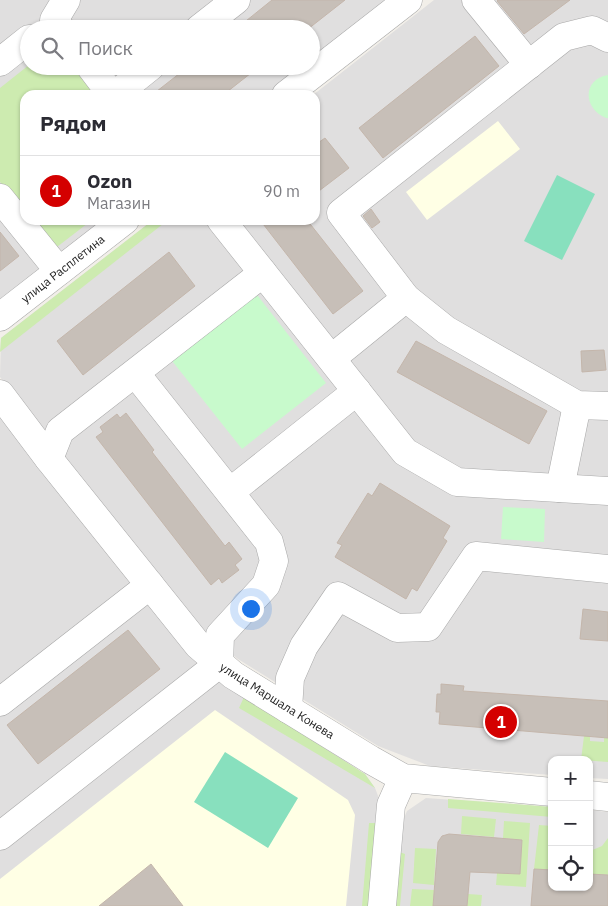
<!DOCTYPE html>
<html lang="ru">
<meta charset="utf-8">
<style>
:root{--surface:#fff;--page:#f2f2f3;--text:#2b2b33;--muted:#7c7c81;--line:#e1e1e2;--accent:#d40000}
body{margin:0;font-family:"IBM Plex Sans",sans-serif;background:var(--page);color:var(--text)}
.controls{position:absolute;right:15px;bottom:15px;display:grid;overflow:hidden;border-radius:10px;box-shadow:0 1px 4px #0004}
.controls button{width:45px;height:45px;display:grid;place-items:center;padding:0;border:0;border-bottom:1px solid var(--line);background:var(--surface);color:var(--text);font:25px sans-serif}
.you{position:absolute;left:250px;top:608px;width:18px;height:18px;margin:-12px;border:4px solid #fff;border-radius:50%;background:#1a73e8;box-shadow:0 0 0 8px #1a73e833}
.badge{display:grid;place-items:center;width:32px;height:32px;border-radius:50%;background:var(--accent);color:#fff;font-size:16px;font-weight:700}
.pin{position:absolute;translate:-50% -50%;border:2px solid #fff;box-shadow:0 1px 5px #0006}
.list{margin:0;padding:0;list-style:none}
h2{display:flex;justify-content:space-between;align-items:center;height:65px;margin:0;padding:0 20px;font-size:21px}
h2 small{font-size:16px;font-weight:400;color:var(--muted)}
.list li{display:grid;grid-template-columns:32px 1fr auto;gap:15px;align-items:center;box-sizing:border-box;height:70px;padding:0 20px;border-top:1px solid var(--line)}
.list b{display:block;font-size:19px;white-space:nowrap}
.list p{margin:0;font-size:16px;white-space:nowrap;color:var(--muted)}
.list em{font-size:16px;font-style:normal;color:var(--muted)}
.icon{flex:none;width:28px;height:28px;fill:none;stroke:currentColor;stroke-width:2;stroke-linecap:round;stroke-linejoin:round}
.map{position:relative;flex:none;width:608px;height:906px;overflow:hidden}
.search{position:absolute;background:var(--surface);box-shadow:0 1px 4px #0004;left:20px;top:20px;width:300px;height:55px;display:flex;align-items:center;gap:12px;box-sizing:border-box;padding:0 18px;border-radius:28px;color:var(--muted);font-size:19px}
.panel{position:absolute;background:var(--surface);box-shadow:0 1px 4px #0004;left:20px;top:90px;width:300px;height:135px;border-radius:15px}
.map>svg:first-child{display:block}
</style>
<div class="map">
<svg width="608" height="906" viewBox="0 0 608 906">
<rect width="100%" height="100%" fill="#f2efe9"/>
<g fill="#e0dfdf">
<polygon points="0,0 387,0 311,59 311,29 29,29 29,66 302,66 266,95 25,95 25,220 106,220 0,303"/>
<polygon points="434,0 608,0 608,779 589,778 589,760 552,760 552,775 430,766 378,746 238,659 198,628 0,377 1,338 153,220 315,220 315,95 313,95"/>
<polygon points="0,414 244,697 365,774 375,788 380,801 373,906 0,906"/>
<polygon points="426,798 552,807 552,887 589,887 589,810 608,812 608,906 392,906 399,830 407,811"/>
</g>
<g fill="#ffffe5">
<polygon points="498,121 520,149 427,220 406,192"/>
<polygon points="215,710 348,800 355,815 346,906 0,906 0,879"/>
</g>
<g fill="#cdebb0">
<polygon points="29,65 79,66 101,95 25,95 25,215 0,182 0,88"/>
<polygon points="29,220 92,220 53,250"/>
<polygon points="153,220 168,220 0,352 1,338"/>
<polygon points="244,697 365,774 375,788 239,708"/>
<polygon points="584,736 590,736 590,741 604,742 604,738 608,738 608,762 581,760"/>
<polygon points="448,799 552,807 552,817 448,808"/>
<polygon points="462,816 496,819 494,837 461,834"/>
<polygon points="504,821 530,823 526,887 496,885 497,873 520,874 522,840 503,838"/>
<polygon points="369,823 380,823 373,906 362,906"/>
<polygon points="539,825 552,826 552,870 534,869"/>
<polygon points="608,838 608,875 590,874 590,851 602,846"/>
<polygon points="415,848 436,849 434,885 413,883"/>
<polygon points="397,851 405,854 400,906 392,906"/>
<polygon points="412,889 434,890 433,906 410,906"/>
<polygon points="468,894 482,895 481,906 467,906"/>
</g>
<g fill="#c8facc">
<path d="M608,75V118H606C583,109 582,79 608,75Z"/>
<polygon points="254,291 326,383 242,449 169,357"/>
<polygon points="503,507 545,509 544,542 501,539"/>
</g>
<g fill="#88e0be">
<polygon points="557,175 595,194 562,260 524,241"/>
<polygon points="225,752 298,798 268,848 194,802"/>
</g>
<g fill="#c7bfb8" stroke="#c4b6ab">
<polygon points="272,0 345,0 308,29 236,29"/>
<polygon points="498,0 570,0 524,34 497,1"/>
<polygon points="475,36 499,66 383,158 359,128"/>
<polygon points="189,66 260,66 223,95 152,95"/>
<polygon points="325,138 349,168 315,194 315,145"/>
<polygon points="371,209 380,222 372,228 363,216"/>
<polygon points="260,220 307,220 363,291 333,314"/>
<polygon points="0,232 19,256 0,271"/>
<polygon points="169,252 195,286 83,375 57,341"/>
<polygon points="416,341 547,411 529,444 397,372"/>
<polygon points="604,350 606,370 582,372 581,351"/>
<polygon points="126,413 154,450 152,452 225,546 229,542 242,559 235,565 239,570 222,583 219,578 211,585 96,437 103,432 100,427 117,414 120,418"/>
<polygon points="380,483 450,526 443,538 447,541 417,591 412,588 406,599 335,557 342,545 337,543 368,493 372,496"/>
<polygon points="583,609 608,612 608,641 580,639"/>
<polygon points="128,630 160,669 38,764 7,725"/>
<polygon points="441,684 464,686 463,691 608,701 608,738 439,724 440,712 436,712 437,694 441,694"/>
<polygon points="449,834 522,840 520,874 470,872 467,906 433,906 438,842 442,836"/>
<polygon points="151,864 183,906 99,906"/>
<polygon points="534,869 552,870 552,887 589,887 589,874 608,875 608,906 531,906"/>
</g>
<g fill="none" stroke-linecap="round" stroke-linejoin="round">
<g stroke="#a9a9a9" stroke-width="29">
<g id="minor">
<polyline points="476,0 529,65"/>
<polyline points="61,29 54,20 66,0"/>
<polyline points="199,29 236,0"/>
<polyline points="608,38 592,30 564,37 341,213 406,298 446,330 577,405 608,406"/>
<polyline points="0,62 29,39"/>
<polyline points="90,66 112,95"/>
<polyline points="115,95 151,66"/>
<polyline points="286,95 408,0"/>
<polyline points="0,198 59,271"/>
<polyline points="221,220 405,452 457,482 608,491"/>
<polyline points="0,317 125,220"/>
<polyline points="332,358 406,298"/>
<polyline points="0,394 49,459 198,645 233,675 371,760 403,778 552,792"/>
<polyline points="49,459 60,431 263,273"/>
<polyline points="560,488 577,405"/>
<polyline points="230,492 357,391"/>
<polyline points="0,702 150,585"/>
<polyline points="288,709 290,678 304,646 338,596 397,628 428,627 476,556 608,569"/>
<polyline points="589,795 608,797"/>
<polyline points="0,836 219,664 220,635 266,585 274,561 269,542 136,374"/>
<polyline points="382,906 391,805 403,778"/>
</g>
</g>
<use href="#minor" stroke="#fff" stroke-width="28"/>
</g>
<g text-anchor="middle" stroke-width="4" stroke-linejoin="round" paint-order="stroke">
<g font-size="12" fill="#222" stroke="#fff">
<text transform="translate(63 269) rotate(-38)" y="4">улица Расплетина</text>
<text transform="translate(277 701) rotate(32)" y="4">улица Маршала Конева</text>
</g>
</g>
</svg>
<div class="controls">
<button>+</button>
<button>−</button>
<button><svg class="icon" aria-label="locate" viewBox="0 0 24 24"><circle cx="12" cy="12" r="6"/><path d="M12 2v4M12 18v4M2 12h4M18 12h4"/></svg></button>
</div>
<div class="you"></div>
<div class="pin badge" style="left:501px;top:722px">1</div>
<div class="search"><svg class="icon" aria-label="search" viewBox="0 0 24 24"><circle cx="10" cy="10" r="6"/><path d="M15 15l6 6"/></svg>Поиск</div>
<section class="panel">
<h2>Рядом<small></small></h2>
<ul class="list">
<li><span class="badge">1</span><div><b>Ozon</b><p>Магазин</p></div><em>90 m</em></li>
</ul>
</section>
</div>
